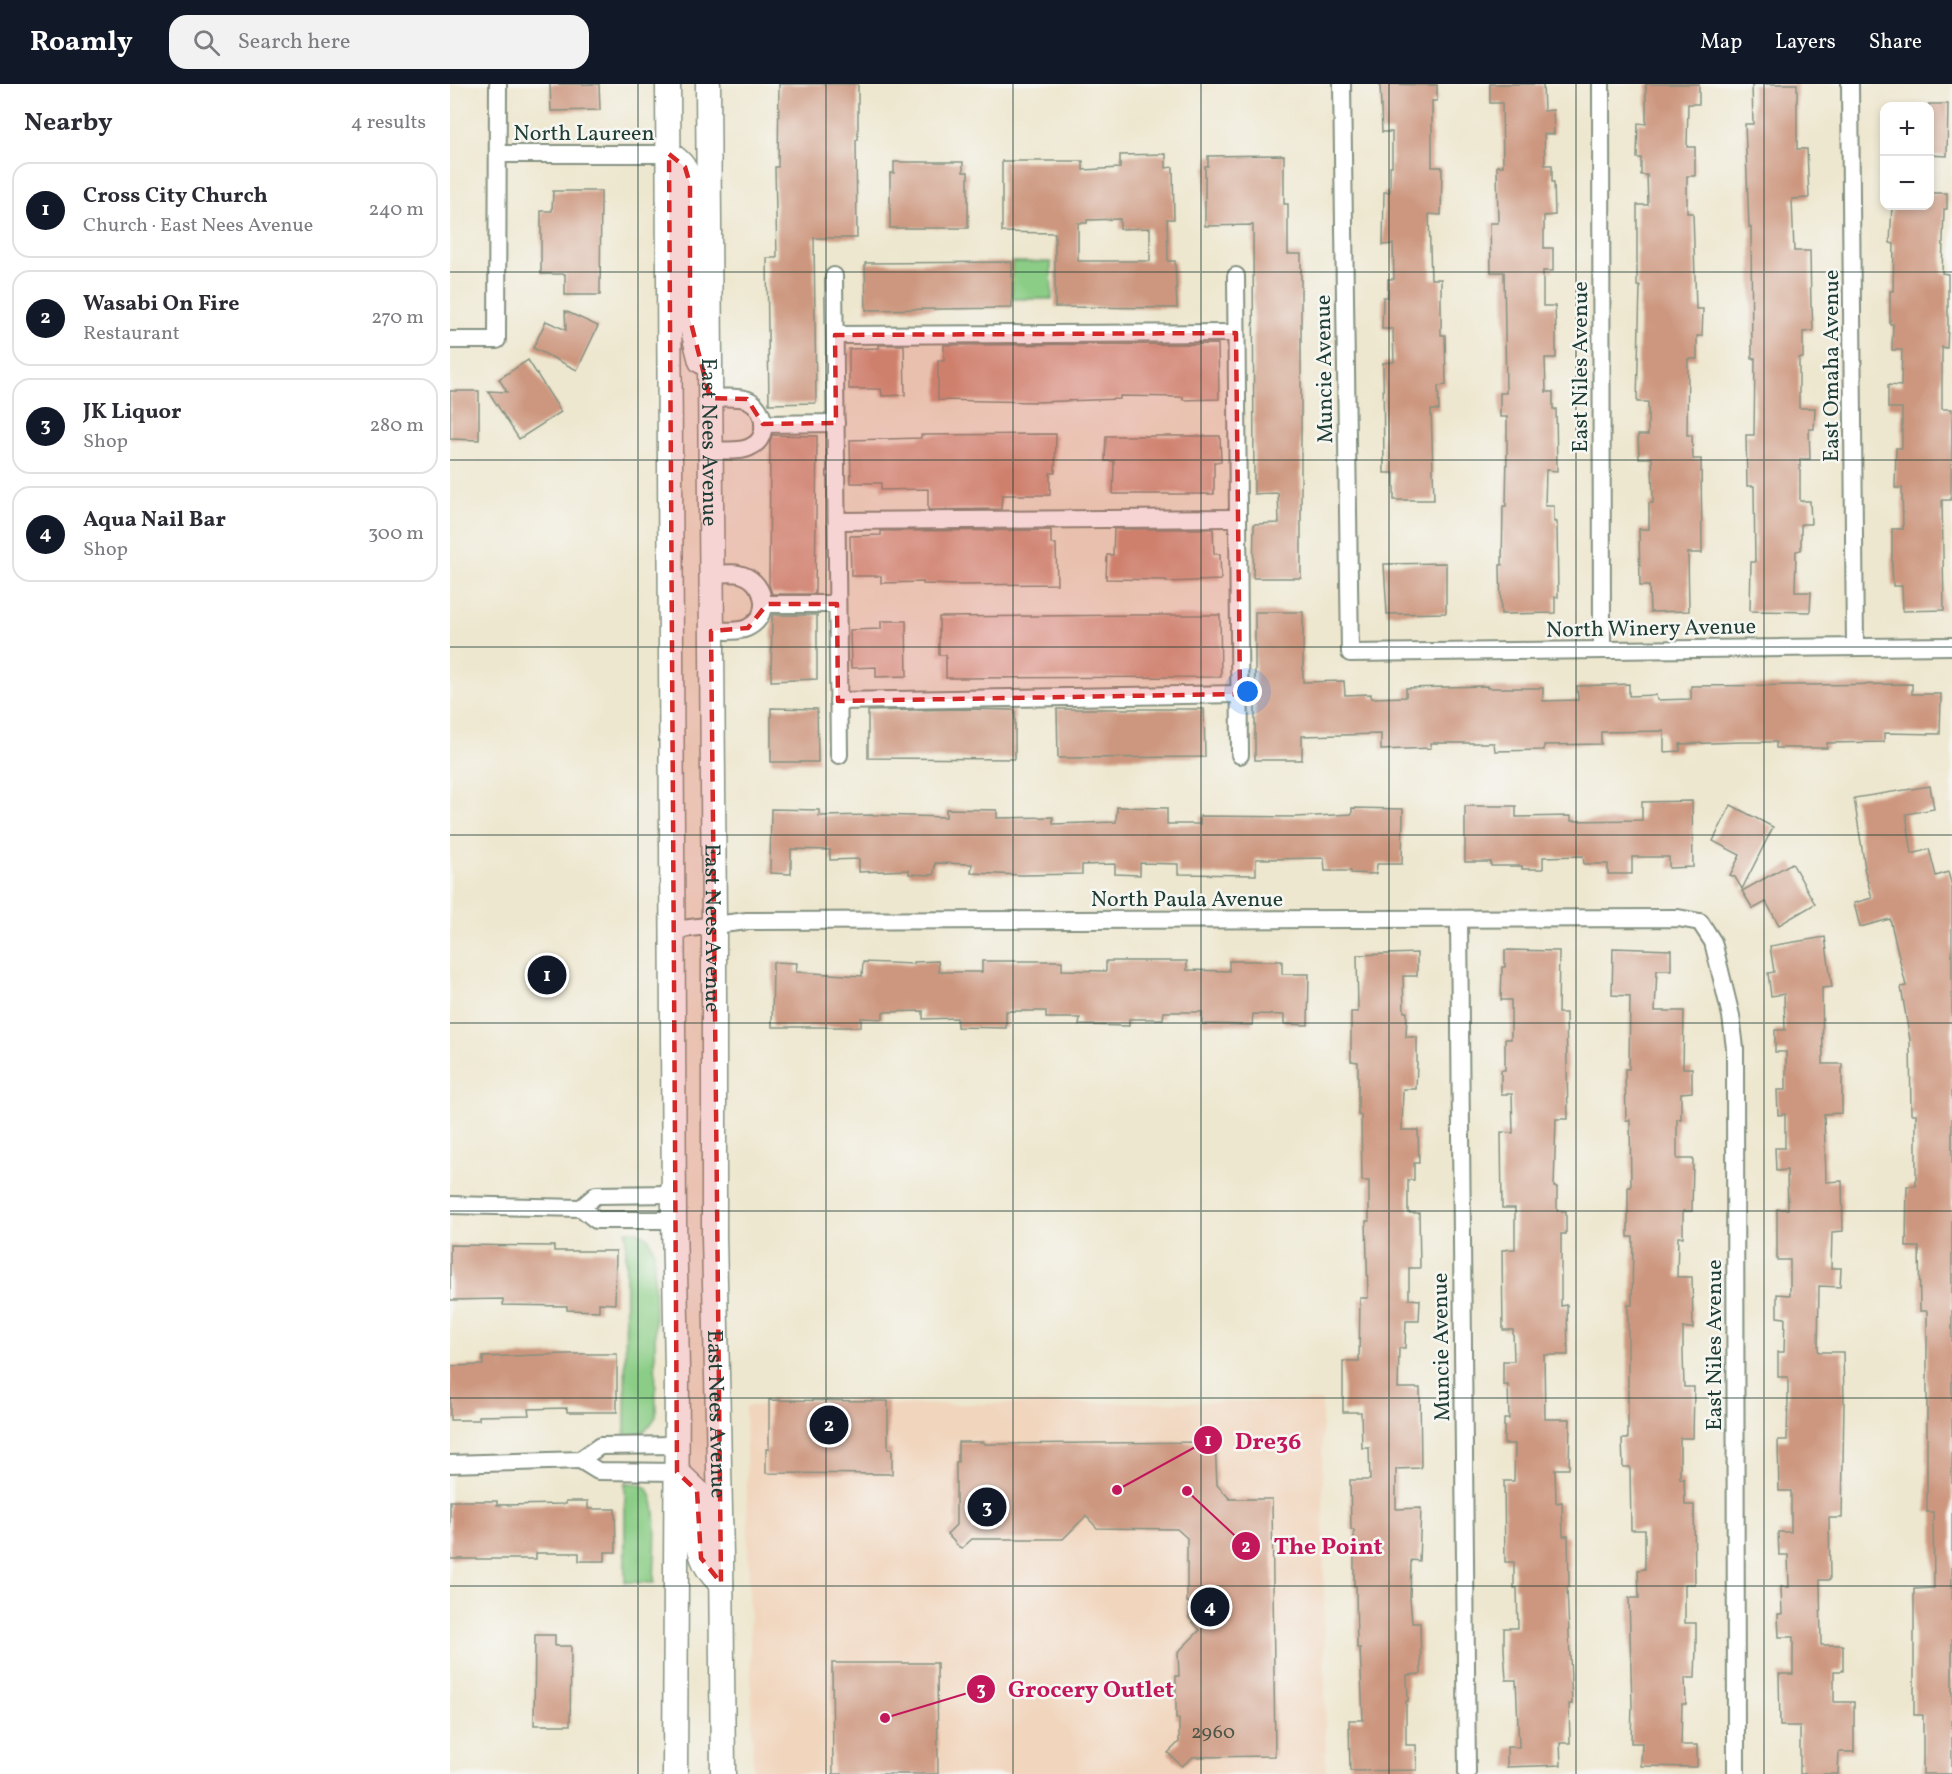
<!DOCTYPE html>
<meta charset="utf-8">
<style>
:root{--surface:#fff;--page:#f2f2f3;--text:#2b2b33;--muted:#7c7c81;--line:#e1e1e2;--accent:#111827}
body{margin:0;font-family:Vollkorn,serif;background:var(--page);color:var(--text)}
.controls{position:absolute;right:18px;top:18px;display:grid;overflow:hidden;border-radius:12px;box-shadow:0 3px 9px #0003}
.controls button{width:54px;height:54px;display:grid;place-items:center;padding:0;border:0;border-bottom:2px solid var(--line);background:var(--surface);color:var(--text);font:30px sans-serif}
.you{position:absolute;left:798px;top:608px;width:21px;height:21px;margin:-15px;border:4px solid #fff;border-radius:50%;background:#1a73e8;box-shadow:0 0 0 9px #1a73e833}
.badge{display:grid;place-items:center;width:39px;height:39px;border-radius:50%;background:var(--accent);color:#fff;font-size:20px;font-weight:700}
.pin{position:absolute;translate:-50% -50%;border:3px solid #fff;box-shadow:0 2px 6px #0006}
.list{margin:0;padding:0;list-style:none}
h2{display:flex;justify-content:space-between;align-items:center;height:78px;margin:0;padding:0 24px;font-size:26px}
h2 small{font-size:20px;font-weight:400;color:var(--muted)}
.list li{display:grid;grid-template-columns:39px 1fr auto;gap:18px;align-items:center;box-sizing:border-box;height:96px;margin:0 12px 12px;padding:0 12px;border:2px solid var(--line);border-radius:18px}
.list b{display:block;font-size:22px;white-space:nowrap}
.list p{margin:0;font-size:20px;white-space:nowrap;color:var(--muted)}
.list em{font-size:20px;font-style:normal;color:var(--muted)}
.icon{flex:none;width:33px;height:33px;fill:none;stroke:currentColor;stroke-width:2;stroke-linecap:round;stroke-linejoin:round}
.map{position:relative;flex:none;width:1502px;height:1690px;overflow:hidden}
header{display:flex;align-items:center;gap:36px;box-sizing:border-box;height:84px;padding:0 30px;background:var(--accent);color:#fff}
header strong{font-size:28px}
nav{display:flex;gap:33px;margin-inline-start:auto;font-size:21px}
.search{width:420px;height:54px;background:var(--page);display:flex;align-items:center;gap:15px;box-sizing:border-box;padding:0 21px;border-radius:18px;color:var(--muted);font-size:22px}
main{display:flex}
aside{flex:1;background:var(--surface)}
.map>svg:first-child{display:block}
</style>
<header>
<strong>Roamly</strong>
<div class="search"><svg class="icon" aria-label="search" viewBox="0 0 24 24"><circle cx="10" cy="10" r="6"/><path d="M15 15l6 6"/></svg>Search here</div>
<nav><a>Map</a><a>Layers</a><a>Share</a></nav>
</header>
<main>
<aside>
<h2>Nearby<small>4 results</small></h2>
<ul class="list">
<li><span class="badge">1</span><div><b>Cross City Church</b><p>Church · East Nees Avenue</p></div><em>240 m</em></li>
<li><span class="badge">2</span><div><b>Wasabi On Fire</b><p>Restaurant</p></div><em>270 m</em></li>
<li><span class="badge">3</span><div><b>JK Liquor</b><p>Shop</p></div><em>280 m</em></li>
<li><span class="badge">4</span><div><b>Aqua Nail Bar</b><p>Shop</p></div><em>300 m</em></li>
</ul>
</aside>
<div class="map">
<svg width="1502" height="1690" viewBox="0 0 1502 1690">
<rect width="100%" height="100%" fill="#f6f6f2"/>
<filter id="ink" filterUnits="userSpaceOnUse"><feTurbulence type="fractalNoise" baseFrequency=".0167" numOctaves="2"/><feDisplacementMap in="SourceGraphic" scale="12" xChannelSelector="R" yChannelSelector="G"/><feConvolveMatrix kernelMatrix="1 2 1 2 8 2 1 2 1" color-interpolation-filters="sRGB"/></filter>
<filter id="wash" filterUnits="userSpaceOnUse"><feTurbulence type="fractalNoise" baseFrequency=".008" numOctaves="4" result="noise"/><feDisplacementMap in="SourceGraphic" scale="24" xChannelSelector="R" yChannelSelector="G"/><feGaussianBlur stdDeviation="1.35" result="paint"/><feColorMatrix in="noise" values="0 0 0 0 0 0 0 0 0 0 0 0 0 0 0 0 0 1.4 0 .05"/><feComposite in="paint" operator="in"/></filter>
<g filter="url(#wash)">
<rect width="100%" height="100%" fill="#eee7cf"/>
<polygon fill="#f1d5bd" points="872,1317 876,1690 303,1690 295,1322"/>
<g fill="#8bcd86" stroke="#55855d" stroke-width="1.5">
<polygon points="562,178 601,178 602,215 562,215"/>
<path d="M176,1147H187L199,1154L204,1168L206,1332C199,1346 191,1351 175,1352Z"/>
<path d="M175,1399C183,1399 191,1399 197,1405C211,1418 204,1478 204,1499L175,1498Z"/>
</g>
<g id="blocks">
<g fill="#cd977f" fill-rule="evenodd">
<polygon points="100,0 149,0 150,26 101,27"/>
<polygon points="329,0 408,0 408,56 406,56 407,154 364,154 366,319 319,320 317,174 327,174 325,83 328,83"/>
<polygon points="930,0 987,1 987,17 982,17 982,83 992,83 991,131 979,130 981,195 991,195 991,251 995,251 996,301 988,302 989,326 981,326 984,416 944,416 944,389 934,389 933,279 944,278 943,245 932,245 933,213 938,213 938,195 944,195 943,160 933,161 934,108 940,108 940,82 942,82 942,48 932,48"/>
<polygon points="1040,0 1093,0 1094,27 1103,26 1104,50 1094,50 1095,81 1102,81 1102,98 1104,98 1105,131 1094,132 1094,164 1103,164 1103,187 1093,187 1093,222 1105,222 1106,250 1106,274 1095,274 1096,308 1103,308 1103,325 1106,325 1107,387 1096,386 1095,422 1104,422 1104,438 1107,438 1108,513 1105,513 1105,529 1051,530 1050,481 1052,481 1053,422 1056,422 1057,368 1057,333 1050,333 1050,309 1056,309 1054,188 1041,188 1040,139 1048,139 1047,82 1053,82 1052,19 1040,19"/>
<polygon points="1196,0 1249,0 1249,20 1238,20 1237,63 1245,63 1245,92 1237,92 1237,129 1243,129 1246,225 1253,225 1252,252 1247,252 1247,275 1238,275 1237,351 1242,351 1243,375 1251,375 1252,469 1238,469 1239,527 1200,528 1199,502 1190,502 1189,445 1199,445 1199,419 1203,419 1202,374 1189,374 1188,351 1198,351 1198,318 1187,318 1190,202 1187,202 1187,121 1198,121 1197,91 1191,91 1191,74 1187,74 1188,39 1196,40"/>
<polygon points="1302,0 1347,0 1347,65 1357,65 1359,114 1342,115 1344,167 1360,167 1361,223 1362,223 1363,247 1353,248 1353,274 1349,274 1349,324 1365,324 1364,345 1359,345 1360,375 1350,375 1350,417 1360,417 1361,440 1351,440 1351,466 1346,467 1345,508 1361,508 1360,528 1300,527 1301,478 1305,478 1304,402 1297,402 1296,351 1304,351 1305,274 1302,274 1301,143 1299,143 1295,40 1303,40"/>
<polygon points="1479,20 1498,20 1497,72 1479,71"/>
<path d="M716,70V84L723,83L724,135H717L718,177H725L727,224L605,223V149L552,148V77H633V86L670,84V71ZM670,135V145L700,144V177H628V139H637V136Z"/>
<polygon points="834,71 834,120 838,120 838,170 851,170 851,494 803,494 804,440 829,439 828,409 804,410 803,141 755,142 755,82 758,82 758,72"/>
<polygon points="444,78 513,78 513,88 518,88 518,144 440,144 440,89 444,89"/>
<polygon points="103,107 151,107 150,211 115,211 115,190 91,190 91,127 102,127"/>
<polygon points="1479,109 1497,109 1497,125 1494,125 1492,189 1498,190 1498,241 1497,264 1492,263 1492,325 1502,325 1501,416 1492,416 1494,526 1453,527 1452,502 1443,502 1442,481 1442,445 1453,445 1452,404 1445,404 1446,364 1452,364 1452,324 1438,324 1438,301 1451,302 1452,266 1442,266 1443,240 1440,240 1440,207 1443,207 1444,160 1440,159 1442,122 1479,122"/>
<polygon points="562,178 562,224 416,226 415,179"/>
<polygon points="115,227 148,242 127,286 83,264 96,237 116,246"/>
<polygon points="768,260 769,315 733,316 733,313 670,312 670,315 586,318 488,316 488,277 494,277 494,261"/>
<polygon points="429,261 454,261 455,311 432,312 431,305 399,305 399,265 429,264"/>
<polygon points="78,276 111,328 69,355 38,307 57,308 49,295"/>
<polygon points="0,307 29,307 29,356 0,355"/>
<polygon points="606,350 605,389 600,389 600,411 552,411 551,425 478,426 478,405 431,406 431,399 401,399 400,356 471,354 471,351"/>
<polygon points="322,351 367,352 365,510 322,510 319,500 320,358"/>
<polygon points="656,352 770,352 771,378 764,378 764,410 663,410 664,377 655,377"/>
<polygon points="664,445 763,445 764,470 770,470 771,496 716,498 716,496 656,495 657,471 663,471"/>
<polygon points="601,446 601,460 606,460 607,500 509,501 473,500 473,498 431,499 431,492 401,492 400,452 431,451 431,447"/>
<polygon points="996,479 996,529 937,530 934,480"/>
<polygon points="805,528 853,528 853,598 894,597 895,611 921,610 921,614 956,613 956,604 1037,602 1037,604 1093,604 1093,617 1128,616 1127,602 1179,600 1179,612 1206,611 1207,616 1241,615 1241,602 1462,600 1462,610 1491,610 1490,650 1434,649 1434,658 1377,659 1377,664 1326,664 1326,658 1291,658 1230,660 1230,667 1214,668 1214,647 1151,648 1151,660 1094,661 1094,666 1045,667 1044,659 981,659 981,664 931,666 931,650 852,652 852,676 805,676"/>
<polygon points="322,531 367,531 367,595 321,597"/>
<polygon points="688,531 770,531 771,593 496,594 496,571 489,571 489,533"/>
<polygon points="431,537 456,537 457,592 426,593 426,583 401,584 400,546 431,545"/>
<polygon points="321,624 367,625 368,678 321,678"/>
<polygon points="512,625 565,626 565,675 418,674 418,627"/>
<polygon points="607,625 754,625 755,673 608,674"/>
<polygon points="1480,702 1484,725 1456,730 1462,770 1479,765 1486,792 1498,788 1502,802 1502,1690 1473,1690 1473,1631 1464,1631 1464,1505 1484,1504 1483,1428 1477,1428 1477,1227 1470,1227 1469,1163 1456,1163 1457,1102 1466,1102 1466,1030 1461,1030 1460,956 1451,903 1456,902 1440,835 1410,843 1404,819 1422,814 1414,784 1415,784 1404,714"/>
<polygon points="1242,717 1243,783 1219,784 1219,773 1182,773 1182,790 1158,790 1158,780 1134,780 1133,772 1093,773 1093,785 1072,785 1072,782 1041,782 1041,778 1015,778 1015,722 1066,722 1066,733 1121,732 1121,737 1192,736 1192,718"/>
<polygon points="1281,721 1323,743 1292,805 1285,793 1280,791 1290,771 1263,757"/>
<polygon points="667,723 717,724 717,740 750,740 750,732 847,733 902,730 902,724 953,725 952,780 927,780 926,790 901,789 901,787 875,787 874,774 806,775 806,791 728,790 728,780 690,779 690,791 665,790 665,780 632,781 632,790 572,791 521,789 522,780 485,779 484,791 459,790 459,786 409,788 409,775 380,776 380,766 341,765 341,790 320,789 321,725 369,726 369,732 427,731 496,733 496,725 547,726 547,734 603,733 603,740 666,738"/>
<polygon points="1342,779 1365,820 1329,841 1316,818 1303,825 1292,807"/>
<polygon points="1375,853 1382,903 1372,904 1373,980 1392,980 1392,1029 1374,1030 1376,1098 1392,1097 1393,1147 1382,1148 1381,1184 1391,1184 1390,1203 1369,1202 1368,1268 1393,1268 1394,1318 1392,1434 1379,1434 1380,1496 1370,1496 1371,1561 1393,1561 1393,1587 1384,1587 1384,1618 1404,1618 1404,1668 1389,1668 1388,1690 1350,1690 1350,1642 1330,1642 1329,1590 1343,1590 1343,1553 1329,1553 1328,1530 1332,1530 1331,1503 1339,1503 1338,1471 1329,1471 1328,1448 1341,1448 1341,1407 1329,1407 1328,1356 1337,1356 1338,1314 1338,1293 1328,1293 1328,1268 1334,1268 1335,1234 1327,1233 1327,1210 1340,1211 1340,1176 1327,1176 1327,1125 1338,1125 1337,1086 1326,1087 1325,1064 1335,1064 1335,1030 1328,1031 1327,1006 1336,1006 1336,968 1325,968 1325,946 1335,946 1334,910 1321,912 1318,889 1324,888 1320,862"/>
<polygon points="1163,864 1221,866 1221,886 1207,886 1205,927 1234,927 1233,984 1242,984 1242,1008 1231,1009 1231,1035 1227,1035 1227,1075 1243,1075 1242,1127 1233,1127 1233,1153 1228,1153 1227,1193 1242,1193 1243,1244 1233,1244 1233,1270 1234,1303 1244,1303 1243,1354 1230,1354 1230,1395 1234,1395 1235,1421 1244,1421 1245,1500 1235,1500 1235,1539 1246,1539 1246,1563 1245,1594 1235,1594 1236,1620 1232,1620 1231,1661 1247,1661 1247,1683 1191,1682 1192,1659 1181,1659 1182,1621 1179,1514 1189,1514 1188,1486 1195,1485 1195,1446 1181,1446 1180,1383 1173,1383 1172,1355 1178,1355 1178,1221 1182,1221 1183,1153 1178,1153 1178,1103 1181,1103 1180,1036 1176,1036 1175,985 1179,985 1180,912 1162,911"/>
<polygon points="1055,866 1109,867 1108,929 1116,929 1118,1035 1106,1035 1104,1103 1107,1103 1107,1127 1116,1127 1116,1150 1111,1150 1111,1222 1117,1221 1118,1271 1094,1271 1095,1335 1120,1335 1119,1385 1105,1385 1106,1419 1112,1418 1113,1452 1118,1452 1119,1503 1117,1503 1122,1620 1119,1620 1120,1659 1110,1659 1111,1681 1057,1683 1057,1663 1069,1663 1066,1596 1056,1596 1054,1565 1054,1544 1068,1544 1067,1504 1064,1504 1064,1478 1055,1478 1054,1397 1064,1397 1065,1360 1054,1360 1054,1335 1059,1335 1058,1301 1053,1301 1053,1277 1064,1277 1063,1246 1053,1246 1052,1166 1065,1165 1065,1124 1052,1124 1051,1048 1063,1049 1062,1010 1051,1010 1051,986 1055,986 1055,955 1061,955 1061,916 1051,916 1052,883 1055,883"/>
<polygon points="967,869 967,892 953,892 954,928 957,928 956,953 967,953 967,978 966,1005 953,1005 952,1046 968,1046 969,1079 964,1079 964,1096 958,1096 958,1129 969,1129 970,1184 959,1184 959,1215 970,1216 969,1237 956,1237 955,1264 949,1264 948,1304 970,1304 971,1384 946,1385 946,1425 971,1424 969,1477 961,1476 960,1513 962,1539 970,1539 971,1590 957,1591 958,1617 956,1617 956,1661 966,1661 967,1686 900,1687 899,1636 913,1636 910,1564 907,1564 906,1502 904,1502 904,1446 901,1446 900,1396 920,1396 919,1364 912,1364 911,1328 893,1328 893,1277 909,1277 910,1214 918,1214 916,1137 919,1137 919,1097 912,1097 911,1031 908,1031 908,978 901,977 901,928 908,928 907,871"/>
<polygon points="488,877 489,888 532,888 532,877 612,877 612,886 656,887 656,877 737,877 737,886 779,887 779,877 832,877 832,890 859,890 858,941 834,940 834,931 803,930 802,941 752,940 752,928 714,928 713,935 679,935 679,942 629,941 630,934 596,934 596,927 556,927 556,944 507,943 507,934 473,935 473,927 433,928 433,935 411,934 411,943 322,943 323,878 347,879 346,888 412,892 413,878 464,880 464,878"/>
<polygon points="0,1161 104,1162 104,1167 166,1167 165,1220 149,1219 149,1227 117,1226 117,1222 53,1221 53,1215 0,1216"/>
<polygon points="117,1270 167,1270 167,1328 117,1328 117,1324 78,1325 79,1331 29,1332 29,1336 0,1336 0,1282 33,1281 33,1273"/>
<polygon points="319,1316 438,1317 438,1365 442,1365 442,1390 316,1389 316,1365 319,1365"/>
<polygon points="508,1358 534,1358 534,1360 765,1358 767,1401 780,1415 822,1415 825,1672 743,1673 732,1682 718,1669 729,1658 729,1635 726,1635 726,1592 729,1592 728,1568 750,1546 739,1534 739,1518 737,1518 737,1454 727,1445 647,1444 636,1432 613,1455 522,1455 511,1465 497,1450 506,1441 506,1378 508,1378"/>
<polygon points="0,1417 47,1417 47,1421 116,1420 116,1417 138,1417 138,1425 165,1425 166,1468 155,1468 155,1477 129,1477 129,1469 86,1469 86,1475 0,1475"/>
<polygon points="85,1551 105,1551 105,1562 121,1562 120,1641 84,1641"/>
<polygon points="382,1579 487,1579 488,1690 383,1690"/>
</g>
</g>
</g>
<g filter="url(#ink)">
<use href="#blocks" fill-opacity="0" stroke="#869282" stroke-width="1.5"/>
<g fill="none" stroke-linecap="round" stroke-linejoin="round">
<g stroke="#869282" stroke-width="20">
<g id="street">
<polyline points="892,0 900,569 1502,562"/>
<polyline points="1151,0 1152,566"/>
<polyline points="1400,0 1405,563"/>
<polyline points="48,70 219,70"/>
<polyline points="384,192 389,671"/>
<polyline points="786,192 790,671"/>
<polyline points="385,251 786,249"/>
<polyline points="0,256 47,256 48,0"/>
<path d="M260,314C272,314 287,312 298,316C315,323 320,353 302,362C291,369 273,366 260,366"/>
<polyline points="313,340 386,339"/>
<polyline points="387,437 788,434"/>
<path d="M260,491C269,490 281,488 289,490C314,495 323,530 299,543C289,549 272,546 261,547"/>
<polyline points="314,520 387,520"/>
<polyline points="388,617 790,610"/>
<polyline points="1009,836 1017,1690"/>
<polyline points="224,846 297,837 1228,834 1250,838 1263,858 1281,932 1285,964 1286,1690"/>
<polyline points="0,1121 131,1124 146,1136 224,1136"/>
<polyline points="131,1124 146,1111 224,1110"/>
<polyline points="130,1376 148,1387 227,1388"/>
<polyline points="0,1380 130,1376 150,1362 227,1361"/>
</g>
</g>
<g stroke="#869282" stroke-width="27">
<g id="secondary">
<polyline points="218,0 224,1136 227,1286 225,1690"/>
<path id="s1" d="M258,0L264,841V1153L271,1473L273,1690"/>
<path d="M219,70C232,78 237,86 240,100V235L251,277"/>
<path d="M227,1388L247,1407C248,1441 242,1475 271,1499"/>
</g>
</g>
<use href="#street" stroke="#fff" stroke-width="16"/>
<use href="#secondary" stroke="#fff" stroke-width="24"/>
</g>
</g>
<path fill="#d62828" fill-opacity="0.2" stroke="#d62828" stroke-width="4.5" stroke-dasharray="12 8" stroke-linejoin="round" d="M219,70L235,83L240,100V235L260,314L297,315L313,340L386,339L385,251L786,249L790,610L388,617L387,520H317L298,544L261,547L271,1499L251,1474L247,1407L227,1388Z"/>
<path fill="none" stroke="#1f3d34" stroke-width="1.5" stroke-opacity="0.55" d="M188,0V1690M376,0V1690M563,0V1690M751,0V1690M939,0V1690M1126,0V1690M1314,0V1690M0,188H1502M0,376H1502M0,563H1502M0,751H1502M0,939H1502M0,1127H1502M0,1314H1502M0,1502H1502"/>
<g text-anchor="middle" stroke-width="5" stroke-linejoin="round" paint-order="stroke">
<g font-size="20" fill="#4a5447">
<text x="763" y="1654">2960</text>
</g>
<g font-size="22" fill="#1f3d34" stroke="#f6f6f2">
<text x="134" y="56">North Laureen</text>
<text transform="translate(1380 282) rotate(-90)" y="8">East Omaha Avenue</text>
<text transform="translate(1129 283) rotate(-90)" y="8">East Niles Avenue</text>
<text transform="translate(873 285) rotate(-91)" y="8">Muncie Avenue</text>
<text dy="8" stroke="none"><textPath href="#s1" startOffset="358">East Nees Avenue</textPath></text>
<text transform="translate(1201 543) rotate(-1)" y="8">North Winery Avenue</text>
<text x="737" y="822">North Paula Avenue</text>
<text dy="8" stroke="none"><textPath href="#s1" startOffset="844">East Nees Avenue</textPath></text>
<text transform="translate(1263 1261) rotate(-90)" y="8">East Niles Avenue</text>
<text transform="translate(990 1263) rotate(-91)" y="8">Muncie Avenue</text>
<text dy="8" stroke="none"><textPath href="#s1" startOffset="1330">East Nees Avenue</textPath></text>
</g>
</g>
<path fill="none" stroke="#c2185b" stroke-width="2" d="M667 1406L758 1356M737 1407L796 1462M435 1634L531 1605"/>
<g fill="#c2185b" stroke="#f6f6f2" stroke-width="2">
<circle cx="667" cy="1406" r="6"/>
<circle cx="737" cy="1407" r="6"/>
<circle cx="435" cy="1634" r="6"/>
<circle cx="758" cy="1356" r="15"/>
<circle cx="796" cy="1462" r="15"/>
<circle cx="531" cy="1605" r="15"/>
</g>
<g font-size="18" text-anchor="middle" font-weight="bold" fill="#fff">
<text x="758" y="1362">1</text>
<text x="796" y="1468">2</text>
<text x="531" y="1611">3</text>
</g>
<g font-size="24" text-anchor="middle" font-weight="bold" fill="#c2185b" stroke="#f6f6f2" stroke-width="5" stroke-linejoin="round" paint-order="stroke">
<text x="818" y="1365">Dre36</text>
<text x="878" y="1470">The Point</text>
<text x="641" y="1613">Grocery Outlet</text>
</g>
</svg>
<div class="controls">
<button>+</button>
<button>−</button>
</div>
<div class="you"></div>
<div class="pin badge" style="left:97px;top:891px">1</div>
<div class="pin badge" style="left:379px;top:1341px">2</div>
<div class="pin badge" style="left:537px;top:1423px">3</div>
<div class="pin badge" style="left:760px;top:1523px">4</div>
</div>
</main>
